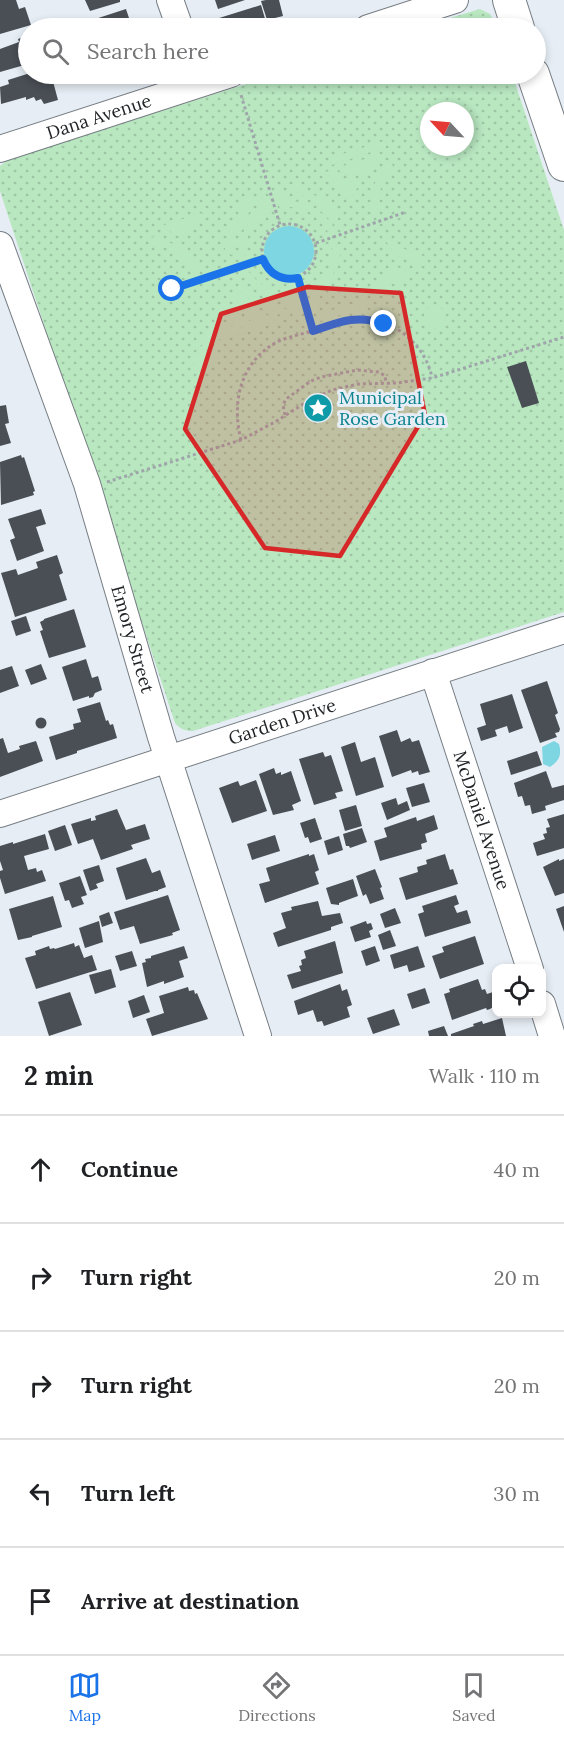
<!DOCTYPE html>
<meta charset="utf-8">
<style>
:root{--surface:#fff;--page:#f2f2f2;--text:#202124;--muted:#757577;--line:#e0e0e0;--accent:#1a73e8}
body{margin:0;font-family:Lora,serif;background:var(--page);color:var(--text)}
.controls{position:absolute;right:18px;bottom:18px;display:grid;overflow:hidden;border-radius:12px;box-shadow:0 3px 9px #0003}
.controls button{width:54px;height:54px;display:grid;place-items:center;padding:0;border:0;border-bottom:2px solid var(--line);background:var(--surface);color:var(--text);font:30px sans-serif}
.compass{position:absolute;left:420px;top:102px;width:54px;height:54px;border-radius:50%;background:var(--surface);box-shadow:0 3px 9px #0003;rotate:296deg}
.stop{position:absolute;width:18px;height:18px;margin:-14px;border:4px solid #1a73e8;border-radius:50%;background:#fff}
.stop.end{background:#1a73e8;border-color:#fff;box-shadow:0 2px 6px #0008}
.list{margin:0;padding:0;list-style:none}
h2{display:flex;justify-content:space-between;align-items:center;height:78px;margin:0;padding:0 24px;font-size:26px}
h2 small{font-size:20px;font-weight:400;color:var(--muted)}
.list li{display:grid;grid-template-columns:39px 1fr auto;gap:18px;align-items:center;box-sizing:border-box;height:108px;padding:0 24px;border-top:2px solid var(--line)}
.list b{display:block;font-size:22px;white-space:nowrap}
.list em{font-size:20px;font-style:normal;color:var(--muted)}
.icon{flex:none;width:33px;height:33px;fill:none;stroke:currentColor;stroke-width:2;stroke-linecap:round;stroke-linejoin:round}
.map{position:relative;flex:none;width:564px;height:1036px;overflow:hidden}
.search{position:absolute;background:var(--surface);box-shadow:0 3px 9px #0003;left:18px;right:18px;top:18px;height:66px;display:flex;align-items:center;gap:15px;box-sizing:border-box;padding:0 21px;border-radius:33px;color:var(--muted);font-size:22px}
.sheet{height:618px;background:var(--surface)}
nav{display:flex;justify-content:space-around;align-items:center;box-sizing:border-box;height:84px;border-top:2px solid var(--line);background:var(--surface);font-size:16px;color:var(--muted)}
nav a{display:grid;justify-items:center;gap:3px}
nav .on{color:var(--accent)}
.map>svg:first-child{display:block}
</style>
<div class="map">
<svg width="564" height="1036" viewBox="0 0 564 1036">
<defs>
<pattern id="park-dots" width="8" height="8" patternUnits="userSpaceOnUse" patternTransform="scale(1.5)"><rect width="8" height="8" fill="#b8e7c0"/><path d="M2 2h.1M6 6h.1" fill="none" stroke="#9ec6a5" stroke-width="1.8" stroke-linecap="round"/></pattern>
</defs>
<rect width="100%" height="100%" fill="#e6edf4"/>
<g fill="url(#park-dots)" fill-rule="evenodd">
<polygon points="480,9 490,14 497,28 417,28"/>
<path d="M278,74H512L564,230V612L193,731C185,731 180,729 175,723L0,191V166L9,159ZM429,111H465V147H429Z"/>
</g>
<g fill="#b8e7c0">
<polygon points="384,141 386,147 332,165 330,158"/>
<path d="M380,154L367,174C355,172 347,181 337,168Z"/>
<path d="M390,158L394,169C381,184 375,197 378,216L373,218C368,191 375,179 390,158Z"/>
<polygon points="332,170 343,181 361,182 351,198 339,187 319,174"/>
<polygon points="295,183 300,189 326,200 340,214 337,220 320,204 288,189 287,186"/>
<path d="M281,188L287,198C309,207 316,205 333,225L328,232C317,215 302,202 280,209L274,189Z"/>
<path d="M265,193L270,211C252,221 243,238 245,259L238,257L242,234L260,204L258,194Z"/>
<polygon points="254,195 252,208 234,236 232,255 224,252 230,230 242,206 243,199"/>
<polygon points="202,213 199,223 185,237 158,227"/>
<polygon points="381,226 397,246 423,256 426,267 396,255 376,228"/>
<path d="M152,236C173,243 194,250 200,274L195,276C189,257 174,248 155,246Z"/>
<path d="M332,243L341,245C340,266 332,280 319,294L320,306L313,308L308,292C326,281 334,264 332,243Z"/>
<polygon points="394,266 419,275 372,290 381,275"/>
<path d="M248,271C262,287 276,297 297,293L303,312L295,314L290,304L265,295L257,291L245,277Z"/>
<polygon points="242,282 256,297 286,309 291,316 283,319 278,313 255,304 237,287"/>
<polygon points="234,292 250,307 271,317 276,322 266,326 243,311 230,298"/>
<polygon points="365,300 367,307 317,322 316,315"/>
<path d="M227,303L234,311L261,328L247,332C238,323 230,317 216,319Z"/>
<circle cx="435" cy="317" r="11"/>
<polygon points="223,325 230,325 240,333 196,347 209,328"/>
<polygon points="214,348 215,358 211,368 203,371 195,367 192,355"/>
</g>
<g fill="#7dd6e2">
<circle cx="289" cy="251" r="25"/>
<path d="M554,741L559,744C562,755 559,761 550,767L543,764L542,747Z"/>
</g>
<g fill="#494f55">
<polygon points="0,0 16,0 19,9 25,7 31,25 0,34"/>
<polygon points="85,0 120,0 120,2 90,11"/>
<polygon points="215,0 245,0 218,9"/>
<polygon points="266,0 279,0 283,16 267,20 261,1"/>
<polygon points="261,5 266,22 274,20 276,26 268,28 219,28 216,19"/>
<polygon points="126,9 130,21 124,23 125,28 92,28 89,21"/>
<polygon points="51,20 53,27 69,22 71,28 37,28 36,26"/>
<polygon points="28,35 28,64 0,72 0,49 19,42 18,39"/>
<polygon points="27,74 51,74 58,100 44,104 41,99 36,101 34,97 26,100 26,97 1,104 0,87 9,84 8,80"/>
<polygon points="526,361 539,403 522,408 507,367"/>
<polygon points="6,405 9,423 5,424 11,443 0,446 0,406"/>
<polygon points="21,455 22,458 24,457 35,491 33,492 34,495 1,505 0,462"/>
<polygon points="41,509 46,524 36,527 44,551 17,561 10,540 15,538 8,519"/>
<polygon points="57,555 63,573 59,575 67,600 15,617 1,573 16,569 18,575 38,568 36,562"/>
<polygon points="74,609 86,647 49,658 40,631 43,630 40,622 44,620 44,619"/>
<polygon points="26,616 31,631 16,636 11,621"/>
<polygon points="86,659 92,678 98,676 102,690 95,693 93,697 89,698 89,696 73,701 62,667"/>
<polygon points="41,664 47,679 31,685 25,670"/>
<polygon points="12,666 19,686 0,693 0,670"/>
<polygon points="547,681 558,713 555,715 560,729 559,732 555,733 557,737 540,743 521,690"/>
<polygon points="512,694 523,728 509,733 507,726 495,730 497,736 481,741 477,728 486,725 480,704"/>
<polygon points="100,702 106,721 108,720 110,725 113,724 117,738 77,751 77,753 56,760 49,737 74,729 73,724 81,722 77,709"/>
<circle cx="41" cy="723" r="5.5"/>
<polygon points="397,730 401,742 410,738 412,742 419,740 430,772 419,775 418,771 412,773 411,770 392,777 379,736"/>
<polygon points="3,738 8,753 20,749 19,746 36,741 43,761 0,777 0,739"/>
<polygon points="355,742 361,762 375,757 384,787 356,796 341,747"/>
<polygon points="537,751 542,765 511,775 507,761"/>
<polygon points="323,752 325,757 331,755 343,791 335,793 337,798 314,805 299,759"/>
<polygon points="274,768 276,774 281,772 281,775 291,771 301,801 292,805 294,810 273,815 259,774"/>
<polygon points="546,771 552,788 564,785 564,800 545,806 546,810 532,814 530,805 525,806 522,796 518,797 514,783"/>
<polygon points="256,780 267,811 232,823 219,788 238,781 240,786"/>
<polygon points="424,783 430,802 412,807 406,788"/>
<polygon points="396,798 398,805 407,801 410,810 387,820 381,803"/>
<polygon points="356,805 362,826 345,831 339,810"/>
<polygon points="117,809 126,830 145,824 150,839 131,845 133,849 101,860 93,839 78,844 71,824 91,818 91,821 96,820 95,816"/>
<polygon points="564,814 564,848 537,856 533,843 545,839 543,834 547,833 546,828 550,827 547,819"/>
<polygon points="434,815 438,829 425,834 427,842 421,844 422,849 380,861 374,841 387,837 384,828 416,817 417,821"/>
<polygon points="315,818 322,839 310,843 308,837 305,838 300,823"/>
<polygon points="65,825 72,845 55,851 48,831"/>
<polygon points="362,828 367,842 350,848 349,846 346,846 343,834"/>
<polygon points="45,834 49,849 24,856 28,870 36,868 37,872 42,870 46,881 5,894 0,878 0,871 3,870 0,861 0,846 13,842 13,844"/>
<polygon points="275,835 280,851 252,860 247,844"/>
<polygon points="339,836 343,850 328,855 324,841"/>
<polygon points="309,854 309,856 314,854 319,870 315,872 319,884 265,903 259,884 270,881 266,868"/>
<polygon points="445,854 450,870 453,869 458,884 406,900 399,878 418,872 417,867 427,864 426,860"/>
<polygon points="146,858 152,873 160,870 166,887 158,890 158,891 155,891 126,900 116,868"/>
<polygon points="559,859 559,861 564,859 564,893 555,896 543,867"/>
<polygon points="99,865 104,881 96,884 98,888 90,891 83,870"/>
<polygon points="375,869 382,887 380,888 384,899 370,904 366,894 363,896 356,876"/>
<polygon points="80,876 87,895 81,897 84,904 72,908 69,900 65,901 59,883"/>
<polygon points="353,879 358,896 339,903 339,905 331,904 326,888"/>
<polygon points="168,895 180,930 172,933 173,935 140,944 134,926 120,930 114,912"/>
<polygon points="456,895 459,904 454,906 457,913 467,910 471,923 425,937 418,914 424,912 422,906"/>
<polygon points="53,896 62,927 32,936 32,937 18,940 9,909"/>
<polygon points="318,901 322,916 340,913 343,923 331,927 331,930 278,947 273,933 286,928 281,913 292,910 291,907"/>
<polygon points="564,906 564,932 556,909"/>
<polygon points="395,908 401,923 385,928 380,914"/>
<polygon points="109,912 113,923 102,927 99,916"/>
<polygon points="99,921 103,942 85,948 79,928"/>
<polygon points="366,921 367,924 371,923 373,929 369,931 371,937 355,942 350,927"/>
<polygon points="390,930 396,946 383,950 378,935"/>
<polygon points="475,936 484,964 440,979 432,956 444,952 442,947"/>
<polygon points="335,941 343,973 292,989 287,975 301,971 299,966 302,965 301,960 306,958 304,951"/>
<polygon points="74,943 75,947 79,945 84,958 92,955 97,970 36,989 25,958 36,955 35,951 49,946 50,949 54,948 55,949"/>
<polygon points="184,946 188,958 179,961 184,977 164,984 164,981 147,987 142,963 146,962 145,959 151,958 151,956"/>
<polygon points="375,946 380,961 366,966 361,951"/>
<polygon points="418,946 425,967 409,972 407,965 394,969 390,955"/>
<polygon points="132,951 137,966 120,971 115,956"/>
<polygon points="111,969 116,987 95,994 89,975"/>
<polygon points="478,979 482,990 485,989 487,994 493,992 496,1005 490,1009 487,1010 486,1008 452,1020 444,994 450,992 449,989"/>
<polygon points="340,984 342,991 347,989 352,1005 347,1007 350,1017 324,1026 322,1021 317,1022 313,1010 298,1015 294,1001"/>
<polygon points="188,987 189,991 194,990 195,994 197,993 208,1019 152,1036 146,1019 164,1013 159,996"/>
<polygon points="425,988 430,1003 412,1009 407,994"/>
<polygon points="70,992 82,1025 49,1036 38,1002"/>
<polygon points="144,995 150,1012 133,1018 128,1001"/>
<polygon points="394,1009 400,1025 373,1034 367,1018"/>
<polygon points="502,1018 506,1036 451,1036 451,1034 474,1026 473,1024 482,1021 483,1024"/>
<polygon points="444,1026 448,1036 429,1036 428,1031"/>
</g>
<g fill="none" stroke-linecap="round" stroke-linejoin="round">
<g stroke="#767d83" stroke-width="28">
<g id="minor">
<polyline points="170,0 180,28"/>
<polyline points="368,28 455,0"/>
<path id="s1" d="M0,149L231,74"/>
<path id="s2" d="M0,245L87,484L161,737L258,1036"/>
<path id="s3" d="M433,672L530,969"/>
<path id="s4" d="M0,814L564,630"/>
<polyline points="542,1004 552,1036"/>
</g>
</g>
<g stroke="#767d83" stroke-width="34">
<g id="major">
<polyline points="509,0 518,28"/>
<polyline points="533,74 564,165"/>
</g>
</g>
<g stroke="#9fa5aa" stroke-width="3" stroke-dasharray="3 3" stroke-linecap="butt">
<polyline points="241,95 280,225"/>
<circle cx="289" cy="251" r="27"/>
<polyline points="316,243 406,212"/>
<polyline points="298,278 313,331"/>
<polyline points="172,289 263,259"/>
<polyline points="285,415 283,405 286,399 311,381 321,377 357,370 379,372 385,376 386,383"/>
<path d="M241,440C231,401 241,360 279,341C291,336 303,334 315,330C328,326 341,320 355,318C390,315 426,344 432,378"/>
<polyline points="107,482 241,440 275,422 308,401 332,390 358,384 397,383 432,378 564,337"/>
</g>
<use href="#minor" stroke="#fff" stroke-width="26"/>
<use href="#major" stroke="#fff" stroke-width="32"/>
</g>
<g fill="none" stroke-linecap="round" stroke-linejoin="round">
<path stroke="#1a73e8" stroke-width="8" d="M172,289L263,259C269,274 281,281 298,278L313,331C339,322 357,314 384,324"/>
</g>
<path fill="#d62828" fill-opacity="0.2" stroke="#d62828" stroke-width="4.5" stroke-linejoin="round" d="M307,287L401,293L425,415L340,556L265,548L185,429L221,314Z"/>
<defs>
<g id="sight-disc" transform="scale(1.5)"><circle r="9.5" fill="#0f9aa8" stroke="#e6edf4"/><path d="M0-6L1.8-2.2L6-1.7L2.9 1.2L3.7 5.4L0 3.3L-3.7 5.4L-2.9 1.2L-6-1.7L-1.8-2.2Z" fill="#fff"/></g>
</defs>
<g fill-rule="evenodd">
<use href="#sight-disc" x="318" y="408"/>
</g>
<g text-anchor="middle" stroke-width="6" stroke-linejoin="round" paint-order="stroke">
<g font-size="18" fill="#222527" stroke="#e6edf4">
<text dy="6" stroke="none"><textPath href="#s1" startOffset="104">Dana Avenue</textPath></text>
<text dy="6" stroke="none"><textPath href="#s2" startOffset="416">Emory Street</textPath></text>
<text dy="6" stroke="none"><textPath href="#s4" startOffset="297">Garden Drive</textPath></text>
<text dy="6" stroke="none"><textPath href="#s3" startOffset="156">McDaniel Avenue</textPath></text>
</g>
<g font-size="18" fill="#0d838f" stroke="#e6edf4" text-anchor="start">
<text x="339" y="404">Municipal<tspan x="339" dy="21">Rose Garden</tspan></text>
</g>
</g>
</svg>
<div class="controls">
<button><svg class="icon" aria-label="locate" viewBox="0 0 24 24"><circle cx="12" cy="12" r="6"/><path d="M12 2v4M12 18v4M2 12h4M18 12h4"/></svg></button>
</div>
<svg class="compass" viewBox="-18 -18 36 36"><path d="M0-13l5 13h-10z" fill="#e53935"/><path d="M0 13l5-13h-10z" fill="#757577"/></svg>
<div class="stop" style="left:172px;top:289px"></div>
<div class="stop end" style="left:384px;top:324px"></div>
<div class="search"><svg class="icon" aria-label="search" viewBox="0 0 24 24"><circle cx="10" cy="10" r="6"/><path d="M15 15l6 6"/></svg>Search here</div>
</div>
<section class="sheet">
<h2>2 min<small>Walk · 110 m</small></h2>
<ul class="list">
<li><svg class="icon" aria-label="ahead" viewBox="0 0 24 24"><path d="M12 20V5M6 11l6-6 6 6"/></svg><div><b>Continue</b></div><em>40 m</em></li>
<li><svg class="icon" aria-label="right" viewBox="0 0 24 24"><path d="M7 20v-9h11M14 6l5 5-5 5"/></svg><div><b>Turn right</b></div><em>20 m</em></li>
<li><svg class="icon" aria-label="right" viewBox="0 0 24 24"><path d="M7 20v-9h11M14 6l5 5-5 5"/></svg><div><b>Turn right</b></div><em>20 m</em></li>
<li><svg class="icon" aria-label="left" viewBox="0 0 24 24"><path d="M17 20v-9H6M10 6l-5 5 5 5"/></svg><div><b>Turn left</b></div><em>30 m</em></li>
<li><svg class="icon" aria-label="arrive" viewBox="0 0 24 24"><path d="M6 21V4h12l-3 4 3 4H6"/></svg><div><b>Arrive at destination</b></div></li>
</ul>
</section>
<nav>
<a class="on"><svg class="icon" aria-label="map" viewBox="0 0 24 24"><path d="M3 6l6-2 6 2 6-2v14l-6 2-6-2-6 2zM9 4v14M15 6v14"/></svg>Map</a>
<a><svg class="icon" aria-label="directions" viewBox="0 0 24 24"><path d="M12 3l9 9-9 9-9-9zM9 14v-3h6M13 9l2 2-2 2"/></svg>Directions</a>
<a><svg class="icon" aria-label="saved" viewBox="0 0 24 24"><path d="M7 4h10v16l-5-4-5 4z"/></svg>Saved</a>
</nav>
